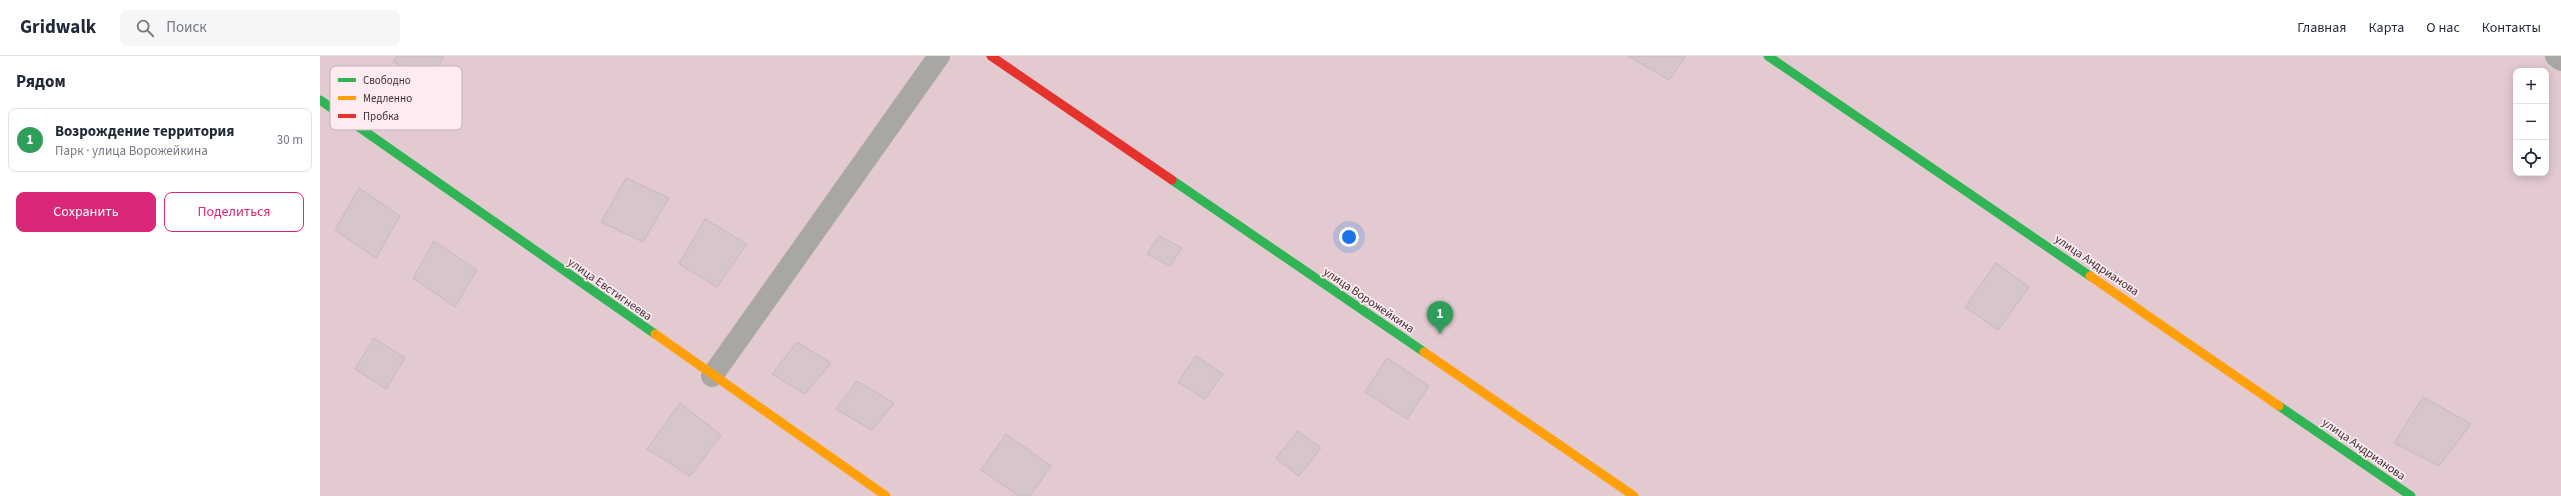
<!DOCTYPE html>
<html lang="ru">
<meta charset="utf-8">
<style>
:root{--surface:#fff;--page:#f6f6f7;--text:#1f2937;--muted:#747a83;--line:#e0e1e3;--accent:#db2777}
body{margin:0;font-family:"Source Sans 3",sans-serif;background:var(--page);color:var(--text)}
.controls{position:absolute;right:12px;top:12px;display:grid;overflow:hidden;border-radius:8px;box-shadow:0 2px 10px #0003}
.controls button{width:36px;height:36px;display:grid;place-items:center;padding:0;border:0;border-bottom:1px solid var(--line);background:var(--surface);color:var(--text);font:20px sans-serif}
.you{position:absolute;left:1029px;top:181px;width:14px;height:14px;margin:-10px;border:3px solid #fff;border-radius:50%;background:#1a73e8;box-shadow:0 0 0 6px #1a73e833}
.badge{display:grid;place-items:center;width:26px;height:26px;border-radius:50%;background:var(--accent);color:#fff;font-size:13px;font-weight:700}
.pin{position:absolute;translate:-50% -33px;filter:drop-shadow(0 1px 2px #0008)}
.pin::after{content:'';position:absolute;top:21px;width:14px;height:12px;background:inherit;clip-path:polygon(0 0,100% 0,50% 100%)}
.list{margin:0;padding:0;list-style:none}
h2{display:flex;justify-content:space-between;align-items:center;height:52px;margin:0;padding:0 16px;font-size:17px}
h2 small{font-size:13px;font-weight:400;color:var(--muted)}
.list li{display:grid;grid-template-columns:26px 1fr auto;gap:12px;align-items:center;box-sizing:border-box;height:64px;margin:0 8px 8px;padding:0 8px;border:1px solid var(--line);border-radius:8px}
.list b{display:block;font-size:15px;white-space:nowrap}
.list p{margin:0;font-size:13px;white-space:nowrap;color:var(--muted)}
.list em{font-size:13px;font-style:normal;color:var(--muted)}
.actions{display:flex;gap:8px;padding:12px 16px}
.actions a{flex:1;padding:9px 0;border:1px solid var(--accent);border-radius:8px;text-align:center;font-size:14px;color:var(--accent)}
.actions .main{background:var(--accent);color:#fff}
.icon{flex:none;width:22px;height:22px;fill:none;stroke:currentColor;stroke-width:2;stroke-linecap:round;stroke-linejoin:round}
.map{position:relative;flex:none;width:2241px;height:440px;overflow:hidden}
header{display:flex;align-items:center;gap:24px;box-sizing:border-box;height:56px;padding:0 20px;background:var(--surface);border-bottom:1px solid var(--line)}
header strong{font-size:19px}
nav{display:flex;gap:22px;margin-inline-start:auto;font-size:14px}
.search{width:280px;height:36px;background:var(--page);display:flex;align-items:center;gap:10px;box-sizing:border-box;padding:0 14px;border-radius:8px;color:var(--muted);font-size:15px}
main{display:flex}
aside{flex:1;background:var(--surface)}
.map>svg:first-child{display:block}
</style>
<header>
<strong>Gridwalk</strong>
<div class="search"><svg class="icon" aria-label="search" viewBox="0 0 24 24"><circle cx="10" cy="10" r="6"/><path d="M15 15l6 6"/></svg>Поиск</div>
<nav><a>Главная</a><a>Карта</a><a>О нас</a><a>Контакты</a></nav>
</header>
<main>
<aside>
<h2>Рядом<small></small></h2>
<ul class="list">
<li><span class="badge" style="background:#2e9e5b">1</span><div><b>Возрождение территория</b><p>Парк · улица Ворожейкина</p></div><em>30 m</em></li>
</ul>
<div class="actions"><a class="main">Сохранить</a><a>Поделиться</a></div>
</aside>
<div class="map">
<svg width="2241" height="440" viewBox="0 0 2241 440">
<rect width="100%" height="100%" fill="#f2e1e5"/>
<path fill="#e2cad0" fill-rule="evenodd" d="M0,0H2241V440H0ZM2196,15H2226V117H2196Z"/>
<g fill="#d6c6ca" stroke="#c6b8bc">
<polygon points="77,0 124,0 112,22 73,6"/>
<polygon points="1308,0 1366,0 1349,24"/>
<polygon points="306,122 349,142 323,186 281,166"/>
<polygon points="39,132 80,160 56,202 15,174"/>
<polygon points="385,163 427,188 397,231 359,208"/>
<polygon points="839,180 862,192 850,210 827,198"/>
<polygon points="114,185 157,214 135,251 93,222"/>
<polygon points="1676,207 1709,231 1678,274 1645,251"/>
<polygon points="54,282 85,302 66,333 35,313"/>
<polygon points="477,286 511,307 485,338 452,318"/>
<polygon points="876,300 903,318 885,343 858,326"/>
<polygon points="1067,302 1109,330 1087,363 1045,336"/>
<polygon points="537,325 574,347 552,374 516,353"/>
<polygon points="2103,341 2151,368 2119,410 2074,387"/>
<polygon points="360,347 401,379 370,420 327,393"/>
<polygon points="978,375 1001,392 979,420 956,402"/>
<polygon points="686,378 731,410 710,440 699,440 661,414"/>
</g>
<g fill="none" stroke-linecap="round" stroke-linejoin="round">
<g stroke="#a8a7a4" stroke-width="22">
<polyline points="2236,0 2241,4"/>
<polyline points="392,320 619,0"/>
</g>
<g stroke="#30b455" stroke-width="9">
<polyline points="1448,0 1770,220"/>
<polyline points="0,44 335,278"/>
<polyline points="852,124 1104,296"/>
<polyline points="1959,350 2091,440"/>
</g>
<g stroke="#ff9f0a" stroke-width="9">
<polyline points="1770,220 1959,350"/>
<polyline points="335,278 566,440"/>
<polyline points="1104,296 1314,440"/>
</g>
<polyline stroke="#e5322d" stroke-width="9" points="671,0 852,124"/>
</g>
<g text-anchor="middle" stroke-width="3.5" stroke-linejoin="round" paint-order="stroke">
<g font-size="12" fill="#3d3134" stroke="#feebef">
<text transform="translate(1777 209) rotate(34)" y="4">улица Андрианова</text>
<text transform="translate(290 233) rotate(35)" y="4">улица Евстигнеева</text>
<text transform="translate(1049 244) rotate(34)" y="4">улица Ворожейкина</text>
<text transform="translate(2044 393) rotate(35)" y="4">улица Андрианова</text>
</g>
</g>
<rect x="10" y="10" width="132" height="64" rx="6" fill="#feebef" stroke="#c4b3b7" stroke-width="1"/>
<rect x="18" y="22" width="18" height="4" fill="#30b455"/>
<rect x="18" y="40" width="18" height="4" fill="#ff9f0a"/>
<rect x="18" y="58" width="18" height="4" fill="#e5322d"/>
<g font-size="11" fill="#3d3134">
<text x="43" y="28">Свободно</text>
<text x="43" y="46">Медленно</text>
<text x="43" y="64">Пробка</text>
</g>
</svg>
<div class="controls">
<button>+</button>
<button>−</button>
<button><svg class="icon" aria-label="locate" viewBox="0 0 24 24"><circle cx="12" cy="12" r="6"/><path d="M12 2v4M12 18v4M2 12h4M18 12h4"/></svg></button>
</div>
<div class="you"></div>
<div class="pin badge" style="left:1120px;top:278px;background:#2e9e5b">1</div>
</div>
</main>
